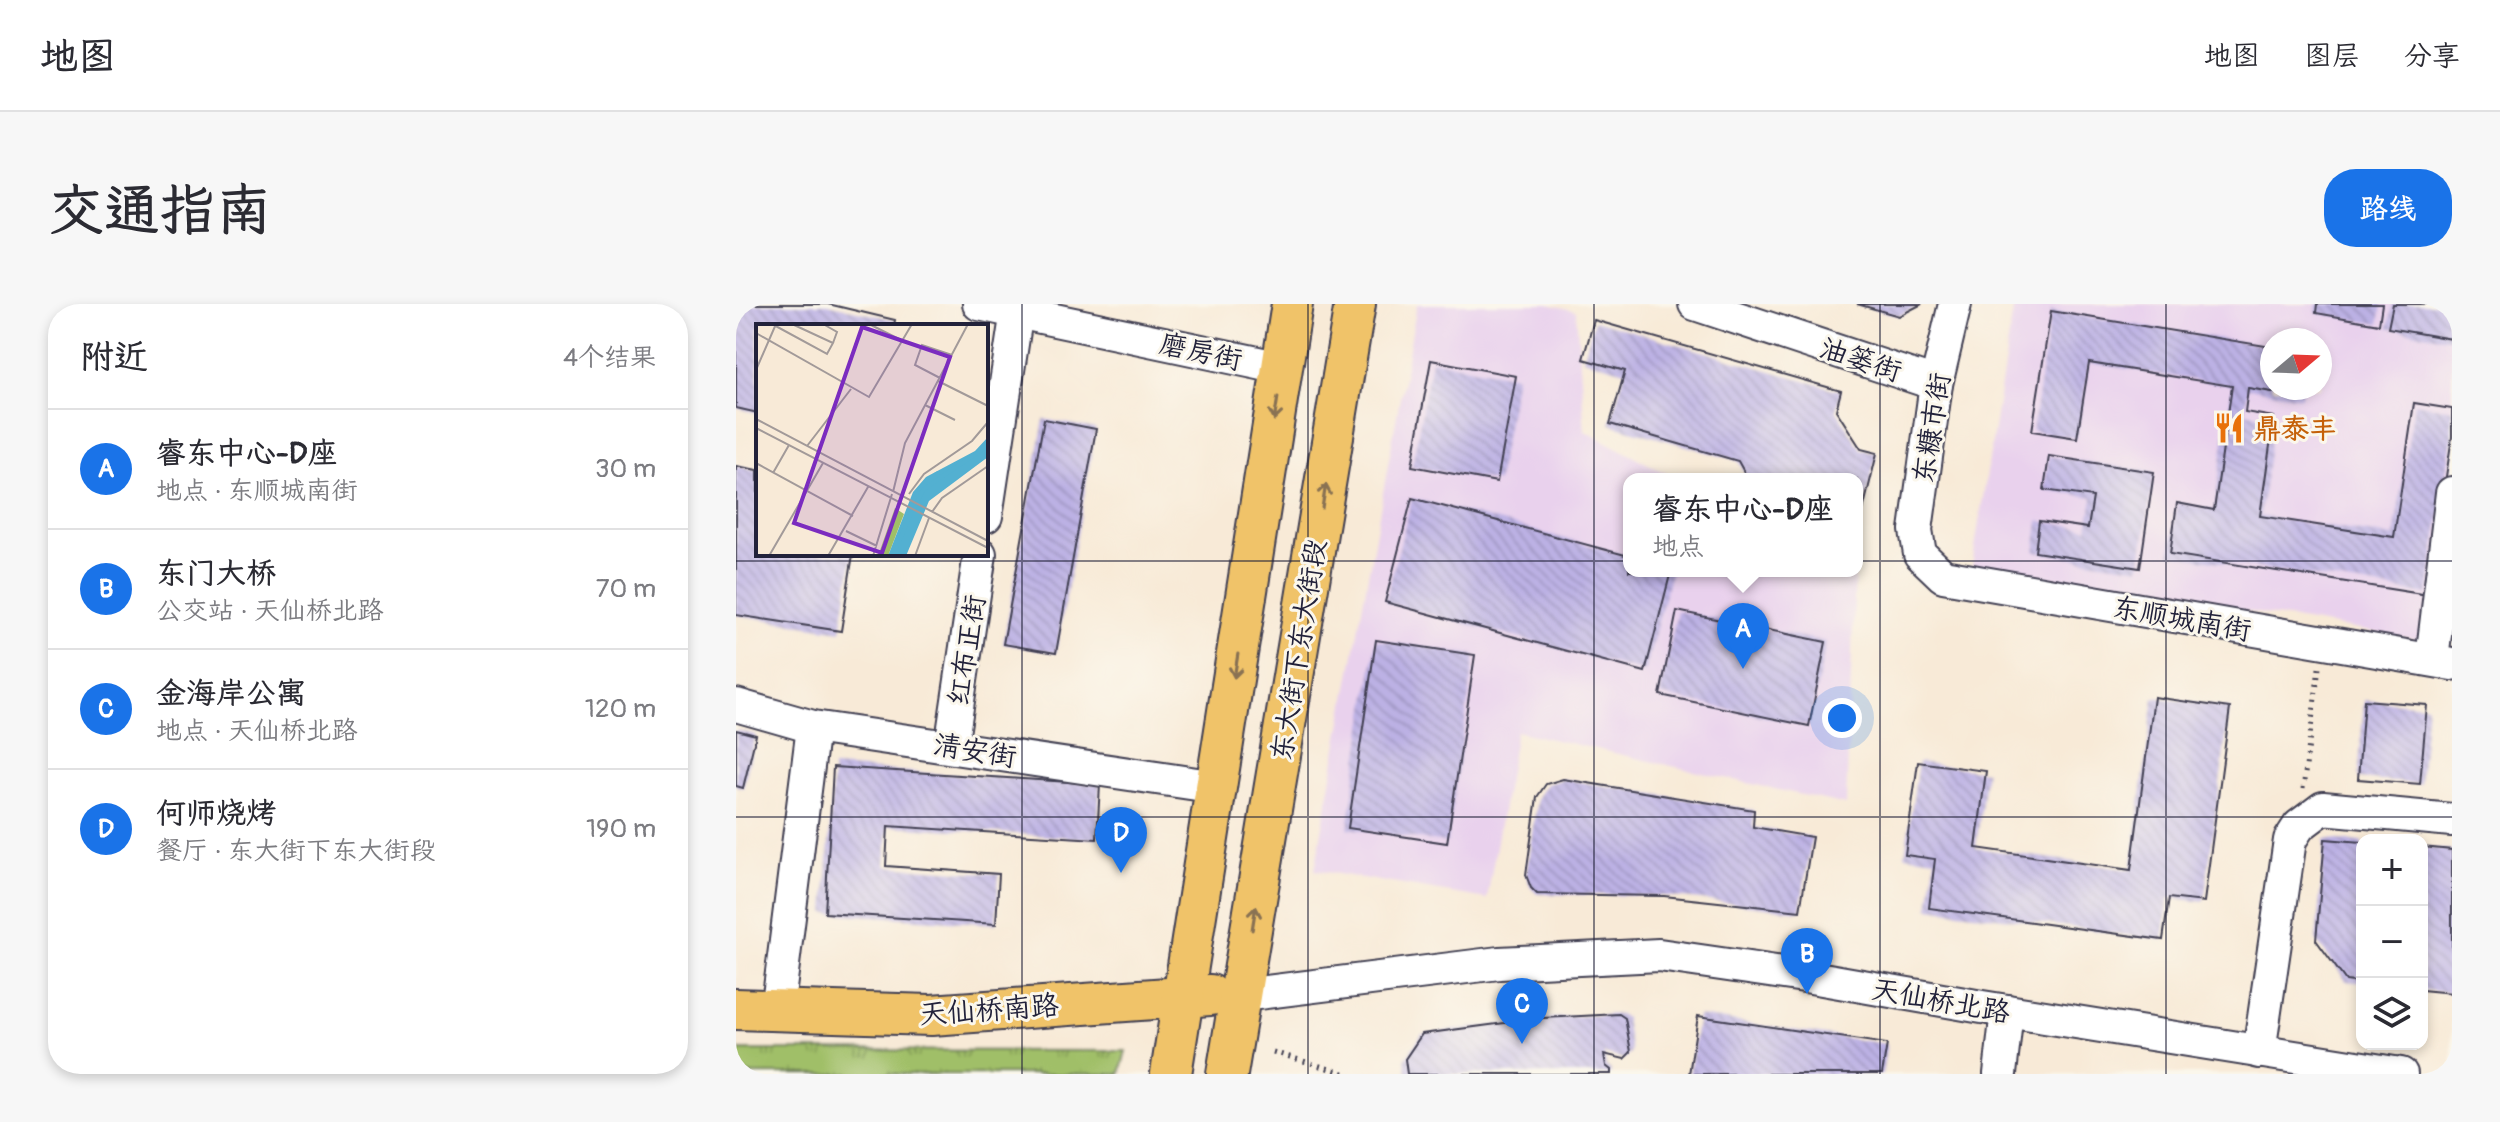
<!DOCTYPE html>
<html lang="zh">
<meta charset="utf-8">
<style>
:root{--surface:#fff;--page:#f7f7f7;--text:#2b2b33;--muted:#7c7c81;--line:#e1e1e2;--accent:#1a73e8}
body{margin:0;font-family:Pangolin,"LXGW WenKai TC",sans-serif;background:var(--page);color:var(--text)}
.controls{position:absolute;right:24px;bottom:24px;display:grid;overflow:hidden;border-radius:16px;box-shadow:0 4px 12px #0003}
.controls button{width:72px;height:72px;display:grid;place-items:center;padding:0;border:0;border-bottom:2px solid var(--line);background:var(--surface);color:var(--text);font:40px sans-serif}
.compass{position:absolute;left:1524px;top:24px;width:72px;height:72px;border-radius:50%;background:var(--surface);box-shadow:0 4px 12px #0003;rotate:71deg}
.you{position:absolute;left:1106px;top:414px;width:28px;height:28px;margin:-20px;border:6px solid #fff;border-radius:50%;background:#1a73e8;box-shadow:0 0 0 12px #1a73e833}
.badge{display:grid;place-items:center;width:52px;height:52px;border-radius:50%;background:var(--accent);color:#fff;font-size:26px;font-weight:700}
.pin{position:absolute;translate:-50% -66px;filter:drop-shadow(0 2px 4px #0008)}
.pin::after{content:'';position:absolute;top:42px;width:28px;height:24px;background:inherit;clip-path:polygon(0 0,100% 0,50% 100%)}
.popup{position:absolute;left:887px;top:169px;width:240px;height:104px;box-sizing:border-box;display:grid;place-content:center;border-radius:16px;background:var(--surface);filter:drop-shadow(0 2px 6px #0005);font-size:26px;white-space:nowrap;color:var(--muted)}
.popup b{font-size:30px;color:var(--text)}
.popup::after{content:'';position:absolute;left:50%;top:100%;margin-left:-16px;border:16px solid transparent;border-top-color:var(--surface)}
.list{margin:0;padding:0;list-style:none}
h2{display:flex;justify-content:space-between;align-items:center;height:104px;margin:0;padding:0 32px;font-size:34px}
h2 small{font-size:26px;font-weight:400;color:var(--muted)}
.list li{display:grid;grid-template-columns:52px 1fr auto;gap:24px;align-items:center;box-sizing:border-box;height:120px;padding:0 32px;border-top:2px solid var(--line)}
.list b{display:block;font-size:30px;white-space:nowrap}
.list p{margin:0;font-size:26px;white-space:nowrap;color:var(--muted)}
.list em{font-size:26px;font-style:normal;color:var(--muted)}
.icon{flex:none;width:44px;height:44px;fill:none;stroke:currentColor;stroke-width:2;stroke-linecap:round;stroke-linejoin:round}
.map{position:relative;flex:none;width:1716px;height:770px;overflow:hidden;border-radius:32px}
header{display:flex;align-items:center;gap:48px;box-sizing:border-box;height:112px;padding:0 40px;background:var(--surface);border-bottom:2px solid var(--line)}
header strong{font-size:38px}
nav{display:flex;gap:44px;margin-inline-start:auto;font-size:28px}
.intro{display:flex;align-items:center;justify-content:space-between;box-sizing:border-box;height:192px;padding:0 48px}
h1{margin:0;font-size:56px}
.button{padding:20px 36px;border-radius:32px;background:var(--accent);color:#fff;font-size:28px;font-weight:700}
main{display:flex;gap:48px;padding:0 48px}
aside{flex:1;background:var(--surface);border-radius:32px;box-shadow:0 4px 12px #0003}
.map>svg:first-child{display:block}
</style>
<header>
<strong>地图</strong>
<nav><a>地图</a><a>图层</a><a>分享</a></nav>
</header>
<div class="intro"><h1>交通指南</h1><a class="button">路线</a></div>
<main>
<aside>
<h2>附近<small>4个结果</small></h2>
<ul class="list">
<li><span class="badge">A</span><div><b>睿东中心-D座</b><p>地点 · 东顺城南街</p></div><em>30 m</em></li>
<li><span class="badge">B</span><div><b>东门大桥</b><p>公交站 · 天仙桥北路</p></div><em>70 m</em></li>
<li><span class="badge">C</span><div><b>金海岸公寓</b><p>地点 · 天仙桥北路</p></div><em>120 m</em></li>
<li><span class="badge">D</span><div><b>何师烧烤</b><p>餐厅 · 东大街下东大街段</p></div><em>190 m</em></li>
</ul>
</aside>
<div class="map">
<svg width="1716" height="770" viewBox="0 0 1716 770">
<defs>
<pattern id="park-tufts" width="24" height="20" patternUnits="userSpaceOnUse" patternTransform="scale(2)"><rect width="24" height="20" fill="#a0bf67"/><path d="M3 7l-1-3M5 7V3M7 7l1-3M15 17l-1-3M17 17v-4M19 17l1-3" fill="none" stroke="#829b56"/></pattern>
<pattern id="building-back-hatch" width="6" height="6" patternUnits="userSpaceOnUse" patternTransform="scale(2)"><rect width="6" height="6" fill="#bcb1e4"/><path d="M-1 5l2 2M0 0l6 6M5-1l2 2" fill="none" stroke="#a198c4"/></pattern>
</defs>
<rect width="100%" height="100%" fill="#fbf7ec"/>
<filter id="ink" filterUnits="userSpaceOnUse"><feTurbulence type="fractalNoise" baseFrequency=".0125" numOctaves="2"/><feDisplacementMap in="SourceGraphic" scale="16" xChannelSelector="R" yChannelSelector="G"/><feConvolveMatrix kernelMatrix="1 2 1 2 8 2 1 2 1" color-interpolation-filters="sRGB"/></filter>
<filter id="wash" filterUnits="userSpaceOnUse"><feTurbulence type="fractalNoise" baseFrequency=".006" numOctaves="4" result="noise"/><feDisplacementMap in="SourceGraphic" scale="32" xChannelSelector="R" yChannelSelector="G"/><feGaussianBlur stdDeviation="1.8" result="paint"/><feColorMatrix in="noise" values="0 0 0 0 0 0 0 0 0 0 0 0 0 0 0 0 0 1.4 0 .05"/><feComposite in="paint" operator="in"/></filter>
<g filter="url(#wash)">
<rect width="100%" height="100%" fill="#f8ead7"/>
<g fill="#e9d1ed" fill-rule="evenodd">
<polygon points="681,0 812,0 840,7 849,127 941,175 893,175 893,267 1119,269 1110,501 780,427 751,595 579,566"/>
<path d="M1278,0H1716V277L1709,340L1236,262ZM1536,36H1584V84H1536Z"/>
</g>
<polygon fill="url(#park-tufts)" stroke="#617051" stroke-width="2" points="0,746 390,747 384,770 0,770"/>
<g id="blocks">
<g fill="url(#building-back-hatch)">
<polygon points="0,0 92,0 159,16 158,22 22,22 22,109 0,104"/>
<polygon points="1121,0 1186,0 1163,12"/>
<polygon points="1581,0 1646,0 1643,20 1580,9"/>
<polygon points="1657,0 1716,0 1716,35 1652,24"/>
<polygon points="1315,7 1536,43 1536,84 1566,84 1565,93 1512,84 1509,108 1538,113 1524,212 1658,233 1678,99 1716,105 1716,133 1692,291 1434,250 1441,199 1478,206 1496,82 1353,59 1341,134 1296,127"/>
<polygon points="858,16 1105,87 1100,106 1125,145 1141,149 1122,227 1121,175 1012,175 1002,157 874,120 889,67 847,55"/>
<polygon points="695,56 780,72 761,178 676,162"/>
<polygon points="308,115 360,125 320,349 267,340"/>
<polygon points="1313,152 1418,168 1404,264 1299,248 1303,217 1352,224 1357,193 1308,186"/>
<polygon points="0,162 22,166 22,250 117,250 105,327 0,311"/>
<polygon points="676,194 893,252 893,267 935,267 909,368 649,298"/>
<polygon points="941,307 1090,338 1073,422 924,391"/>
<polygon points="640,336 739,351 711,539 612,524"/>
<polygon points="1418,393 1494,404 1468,598 1433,594 1427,636 1193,604 1199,555 1169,551 1182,458 1250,467 1240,544 1395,566"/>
<polygon points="1628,396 1691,401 1684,480 1622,475"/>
<polygon points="0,426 20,431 7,484 0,482"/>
<polygon points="97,463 364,480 361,535 152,522 150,562 263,570 260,620 89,609"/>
<polygon points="827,475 1018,506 1017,523 1076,533 1064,607 928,592 801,590 795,584 790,571 801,493 810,480"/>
<polygon points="1589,535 1626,538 1626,679 1610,677 1580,636"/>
<polygon points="1686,543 1716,546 1716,689 1686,686"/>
<polygon points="883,710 889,714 895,748 888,755 868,750 870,762 875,766 875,770 671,770 669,755 686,730 807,714"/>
<polygon points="962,712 1151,740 1146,770 953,770"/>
</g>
</g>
</g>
<g filter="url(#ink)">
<use href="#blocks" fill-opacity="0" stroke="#424052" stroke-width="2"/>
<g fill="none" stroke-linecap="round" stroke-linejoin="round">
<g stroke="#424052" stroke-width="36">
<g id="minor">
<polyline points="243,0 546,64"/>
<polyline points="959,0 1200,80"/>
<polyline points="1219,0 1200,80 1180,226 1184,250 1207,272 1716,360"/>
<polyline points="250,212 282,0"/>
<polyline points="1696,355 1716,189"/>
<polyline points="0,401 77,423 481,483"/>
<polyline points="215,443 244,250"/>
<polyline points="506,691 763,659 923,651 1075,673 1246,703 1665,770"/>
<polyline points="41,708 77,423"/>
<polyline points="1523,748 1554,536 1563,522 1587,504 1716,516"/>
<polyline points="1264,770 1271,707"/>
</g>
</g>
<g stroke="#424052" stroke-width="44">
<g id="major">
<polyline points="0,705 195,711 474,691"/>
<polyline points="435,770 556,0"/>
<polyline points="491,770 619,0"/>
</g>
</g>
<g stroke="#424052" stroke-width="5" stroke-dasharray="2 6" stroke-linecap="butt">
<polyline points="1567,485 1583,364"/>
<polyline points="537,748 611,770"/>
</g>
<use href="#minor" stroke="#fff" stroke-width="32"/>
<use href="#major" stroke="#f0c369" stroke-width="40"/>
</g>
<defs><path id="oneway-shaft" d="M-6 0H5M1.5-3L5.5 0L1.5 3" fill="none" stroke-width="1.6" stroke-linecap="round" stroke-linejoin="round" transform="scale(2)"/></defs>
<g stroke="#897252">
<use href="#oneway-shaft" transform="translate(540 105) rotate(99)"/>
<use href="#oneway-shaft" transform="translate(588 192) rotate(-81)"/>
<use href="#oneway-shaft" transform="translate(500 362) rotate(99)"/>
<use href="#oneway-shaft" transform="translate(518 614) rotate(-81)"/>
</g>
</g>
<path fill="none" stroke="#22223b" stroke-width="2" stroke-opacity="0.55" d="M286,0V770M572,0V770M858,0V770M1144,0V770M1430,0V770M0,257H1716M0,513H1716"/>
<defs>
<g id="restaurant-bare" transform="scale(2.4)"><path d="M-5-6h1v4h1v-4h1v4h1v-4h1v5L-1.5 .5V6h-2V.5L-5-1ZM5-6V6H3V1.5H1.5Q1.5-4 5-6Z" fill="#e8710a" stroke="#fbf7ec" stroke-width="2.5" paint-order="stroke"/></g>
</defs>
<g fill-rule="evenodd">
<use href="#restaurant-bare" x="1493" y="124"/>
</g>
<g text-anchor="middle" stroke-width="6" stroke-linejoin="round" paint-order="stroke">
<g font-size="28" fill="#22223b" stroke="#fbf7ec">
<text transform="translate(465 47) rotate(12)" y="10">磨房街</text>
<text transform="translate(1125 55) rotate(18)" y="10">油篓街</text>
<text transform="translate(1195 124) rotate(-81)" y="10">东糠市街</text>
<text transform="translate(1446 314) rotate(10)" y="10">东顺城南街</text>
<text transform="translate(230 346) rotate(-81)" y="10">红布正街</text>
<text transform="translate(562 346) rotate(-81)" y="10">东大街下东大街段</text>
<text transform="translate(239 446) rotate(9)" y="10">清安街</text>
<text transform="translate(1205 696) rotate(10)" y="10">天仙桥北路</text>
<text transform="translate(253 705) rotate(-4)" y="10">天仙桥南路</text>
</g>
<g font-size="28" font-weight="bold" fill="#c56008" stroke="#fbf7ec" text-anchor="start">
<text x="1517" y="134">鼎泰丰</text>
</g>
</g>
<g transform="translate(20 20)">
<rect width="232" height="232" fill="#f8ead7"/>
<path d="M139,184L148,190L132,232H122Z" fill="#a0bf67"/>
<path d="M232,113V133L173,177L150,232H132L157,168L170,153L219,127Z" fill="#53b0d1"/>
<path fill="none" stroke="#53b0d1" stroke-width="4" d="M185,153L232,122M161,178L167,166L184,154L180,148M137,232L156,187"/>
<path fill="none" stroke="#a29a99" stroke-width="2" d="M16,0L71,30L77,19L36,0M67,0L81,8L77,19M113,0L147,17M0,9L113,73L156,0M0,46L20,0M184,54L159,41L166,21L196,31M182,57L232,82M169,81L199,96M0,95L232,217M0,104L232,224M51,122L95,65M0,139L97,192M17,149L33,121M137,168L149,119L212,0M153,170L168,150L216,117L232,98M176,188L186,174L232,142M90,207L121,222M13,232L67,139M72,232L112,163M117,232L136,170M159,232L173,194"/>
<path fill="#7b2cbf" fill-opacity="0.15" stroke="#7b2cbf" stroke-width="4" d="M106,3L194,33L126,229L38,199Z"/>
<rect width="232" height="232" fill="none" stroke="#22223b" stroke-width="4"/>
</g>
</svg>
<div class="controls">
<button>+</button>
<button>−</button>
<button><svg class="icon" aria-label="layers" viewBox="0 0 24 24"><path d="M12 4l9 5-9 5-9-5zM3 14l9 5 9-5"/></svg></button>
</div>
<svg class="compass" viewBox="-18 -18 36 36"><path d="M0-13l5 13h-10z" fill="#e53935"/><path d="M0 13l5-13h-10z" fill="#7c7c81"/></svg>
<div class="you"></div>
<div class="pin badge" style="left:1007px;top:365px">A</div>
<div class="popup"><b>睿东中心-D座</b>地点</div>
<div class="pin badge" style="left:1071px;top:690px">B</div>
<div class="pin badge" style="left:786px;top:740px">C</div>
<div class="pin badge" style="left:385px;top:569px">D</div>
</div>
</main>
